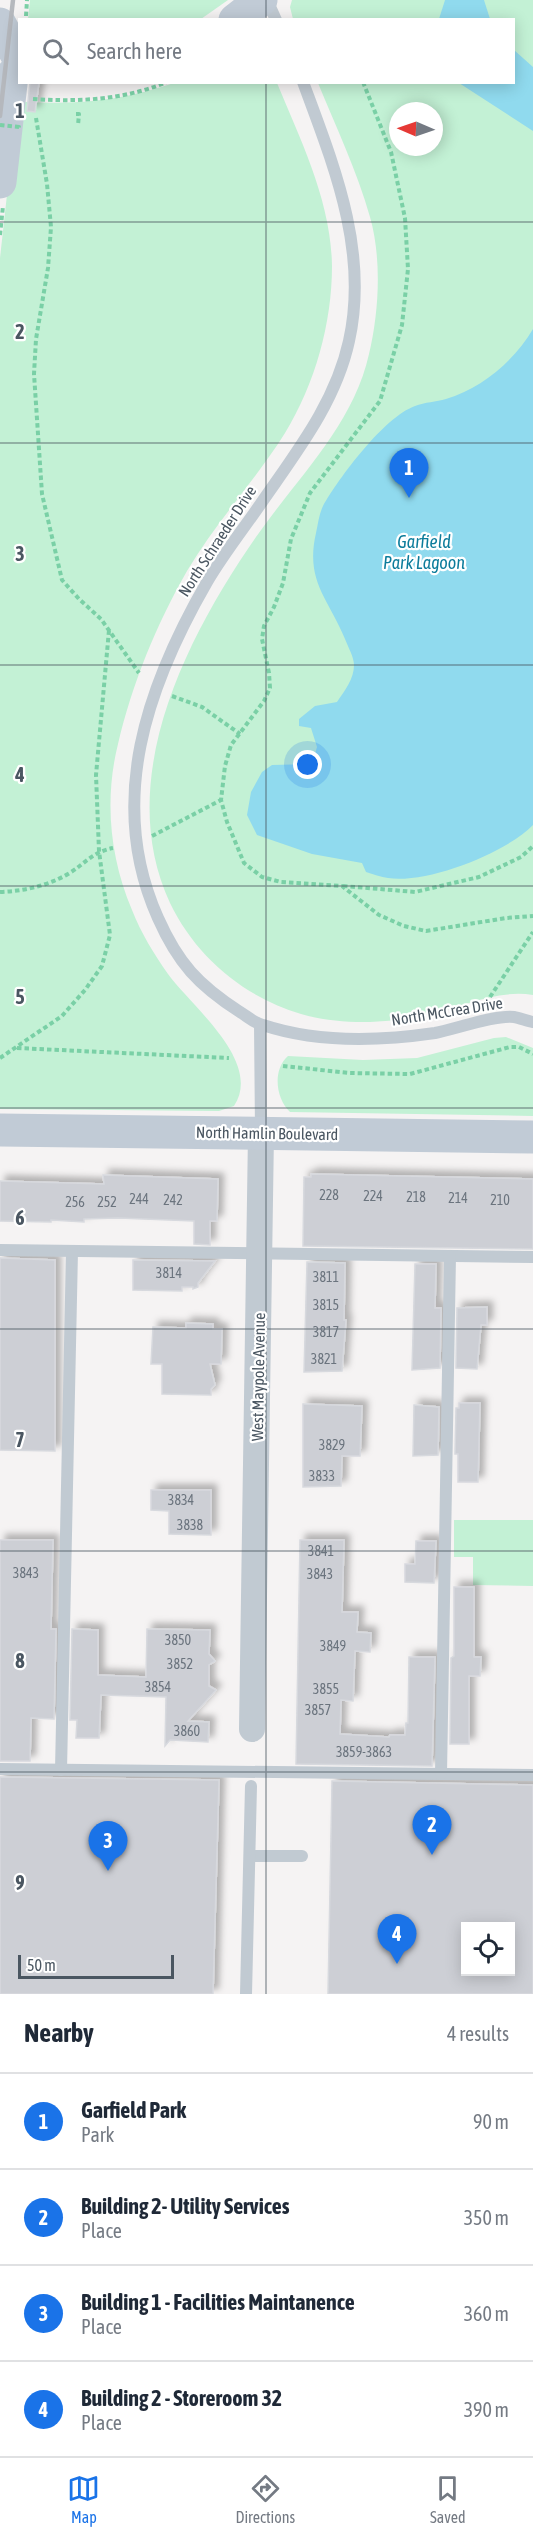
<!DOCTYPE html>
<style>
:root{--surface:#fff;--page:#f2f2f3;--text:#1f2937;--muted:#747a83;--line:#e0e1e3;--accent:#1a73e8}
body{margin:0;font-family:"Asap Condensed",sans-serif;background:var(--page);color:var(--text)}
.controls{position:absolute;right:18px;bottom:18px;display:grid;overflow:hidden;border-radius:0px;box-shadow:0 3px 15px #0003}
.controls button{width:54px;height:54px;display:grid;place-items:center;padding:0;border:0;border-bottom:2px solid var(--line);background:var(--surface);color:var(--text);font:30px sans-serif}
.compass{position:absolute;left:389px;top:102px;width:54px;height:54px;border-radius:50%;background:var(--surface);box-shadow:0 3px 15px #0003;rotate:272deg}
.scale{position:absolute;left:18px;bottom:15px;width:156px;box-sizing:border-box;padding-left:6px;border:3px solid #4a5661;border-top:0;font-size:16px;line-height:21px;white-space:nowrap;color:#4a5661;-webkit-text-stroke:4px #fff;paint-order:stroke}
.you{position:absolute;left:308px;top:765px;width:21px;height:21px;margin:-15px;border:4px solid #fff;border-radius:50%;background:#1a73e8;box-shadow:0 0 0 9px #1a73e833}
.badge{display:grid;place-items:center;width:39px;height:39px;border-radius:50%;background:var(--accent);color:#fff;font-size:20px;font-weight:700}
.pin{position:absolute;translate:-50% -50px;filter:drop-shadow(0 2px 3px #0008)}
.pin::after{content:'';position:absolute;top:32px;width:21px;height:18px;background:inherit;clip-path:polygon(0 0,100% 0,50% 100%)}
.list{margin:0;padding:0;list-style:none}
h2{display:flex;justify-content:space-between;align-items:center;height:78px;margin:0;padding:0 24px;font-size:26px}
h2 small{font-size:20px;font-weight:400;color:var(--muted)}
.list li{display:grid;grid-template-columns:39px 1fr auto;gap:18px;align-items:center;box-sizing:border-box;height:96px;padding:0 24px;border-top:2px solid var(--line)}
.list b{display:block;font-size:22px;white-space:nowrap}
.list p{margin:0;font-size:20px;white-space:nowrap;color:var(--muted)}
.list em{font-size:20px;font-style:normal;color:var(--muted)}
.icon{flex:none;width:33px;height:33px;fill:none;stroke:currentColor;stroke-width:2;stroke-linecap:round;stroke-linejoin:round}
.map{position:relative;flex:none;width:533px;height:1994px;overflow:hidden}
.search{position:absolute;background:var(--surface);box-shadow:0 3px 15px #0003;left:18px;right:18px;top:18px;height:66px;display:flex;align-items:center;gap:15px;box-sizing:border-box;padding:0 21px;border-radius:0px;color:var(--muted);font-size:22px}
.sheet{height:462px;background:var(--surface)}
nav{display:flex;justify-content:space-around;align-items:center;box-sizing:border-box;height:84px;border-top:2px solid var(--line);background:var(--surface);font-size:16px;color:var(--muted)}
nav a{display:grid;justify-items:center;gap:3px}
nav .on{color:var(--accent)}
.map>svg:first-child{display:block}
</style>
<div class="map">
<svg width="533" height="1994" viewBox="0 0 533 1994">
<defs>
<filter id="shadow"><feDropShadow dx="5.5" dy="-5.5" stdDeviation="3" flood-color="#0004"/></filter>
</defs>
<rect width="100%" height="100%" fill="#f5f3f3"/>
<g fill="#c3f1d5" fill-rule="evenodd">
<polygon points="30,0 228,0 201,19 28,19"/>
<path d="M292,0H533V995C496,989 461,1008 425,1015C387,1024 339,1025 301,1014C244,997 196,957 170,903C113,780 186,638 256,537C297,478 353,426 369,354C379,312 382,259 370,217C357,171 336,127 318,83L514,82V20L293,19L290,7ZM398,111H434V147H398Z"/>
<path d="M174,83H277C301,141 331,201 332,266C332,323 315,384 285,433C255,481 216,522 187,571C156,625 132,684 118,744C104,800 110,858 132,910C141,933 154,954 168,974C192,1007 263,1062 234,1106L219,1111L0,1109V258L17,104L26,102C78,105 124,100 174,83Z"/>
<path d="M506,1037L533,1048V1116L290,1112C276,1099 272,1070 288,1056L363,1060L417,1058L494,1038Z"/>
<polygon points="454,1520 533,1520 533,1586 473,1585 473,1557 454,1557"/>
</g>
<g fill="#90daee">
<polygon points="445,0 484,0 490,19 439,19"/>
<polygon points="514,50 533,67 533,131 459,83 514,82"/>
<path d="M533,329V825C506,853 427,884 388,878C381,877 373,874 366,872L362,863L312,854L257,835L247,815L251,792L262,772L272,765L312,764L317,747L311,728L299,726V719L315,706L337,702C345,690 354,679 354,665C354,657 348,647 345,639C328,598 305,581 316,533C318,524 319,514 323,506C339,478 384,417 415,406C425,402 436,402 446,399C482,388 514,361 533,329Z"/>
</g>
<g fill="#cdcfd5" stroke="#d7d9de" stroke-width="1.5" fill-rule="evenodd" filter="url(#shadow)">
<polygon points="30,82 39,82 35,112 27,111"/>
<polygon points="311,1174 533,1179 533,1249 303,1246 304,1177 311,1177"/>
<polygon points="103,1175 218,1179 217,1221 210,1221 210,1245 194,1244 194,1221 118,1218 84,1219 84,1222 51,1220 51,1222 0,1221 0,1181 104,1184"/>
<polygon points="0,1258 55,1260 55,1451 0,1450"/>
<polygon points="133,1260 215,1261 198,1283 198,1287 193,1289 193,1287 182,1287 182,1291 133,1290"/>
<polygon points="307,1262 345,1263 344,1320 346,1320 342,1371 304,1372"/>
<polygon points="415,1264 436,1264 435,1308 441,1308 440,1368 412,1370"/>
<polygon points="487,1307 487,1325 481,1325 477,1369 456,1368 457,1308"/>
<polygon points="186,1323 213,1324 213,1329 222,1329 221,1364 210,1364 215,1385 211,1389 211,1395 162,1394 162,1364 151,1364 153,1327 186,1328"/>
<polygon points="459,1403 480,1403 478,1482 458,1482 458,1454 455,1454 456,1408 459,1408"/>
<polygon points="303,1404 362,1406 360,1456 342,1456 341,1486 303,1487"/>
<polygon points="414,1405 439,1407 438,1455 413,1456"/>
<polygon points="151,1490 211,1490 211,1535 169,1534 169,1511 151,1510"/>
<polygon points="0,1540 53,1540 51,1629 56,1629 54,1719 31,1718 30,1761 0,1761"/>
<polygon points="300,1540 344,1540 342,1612 358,1612 357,1632 371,1633 370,1652 355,1651 353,1701 341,1700 340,1734 389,1737 390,1735 405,1735 406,1723 408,1723 409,1657 435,1657 432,1766 296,1764"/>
<polygon points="416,1541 436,1541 434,1583 405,1582 405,1564 415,1564"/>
<polygon points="454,1587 474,1587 474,1657 481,1657 480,1676 469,1676 469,1744 450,1744 451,1658 454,1656"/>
<polygon points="72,1629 98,1630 98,1675 146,1677 147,1629 210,1630 209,1654 215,1661 209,1665 209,1686 216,1690 188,1721 209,1722 208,1742 170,1740 165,1746 166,1697 101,1695 99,1738 76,1738 77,1720 70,1720"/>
<polygon points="0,1777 219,1780 213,1994 0,1994"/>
<path d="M332,1781L533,1785V1994H328ZM465,1926H510V1971H465Z"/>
</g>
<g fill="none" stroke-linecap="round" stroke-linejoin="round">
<g stroke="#7ad0a6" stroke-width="4" stroke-dasharray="4.5 3" stroke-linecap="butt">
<polyline points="26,16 27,0"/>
<polyline points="363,82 391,152 405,218 408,269 402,325 380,401 310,493 291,539 283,583 274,607 264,626 262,639 269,673 270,688 264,701 231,745 225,766 221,800 227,822 244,863 262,877 281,882 342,886 379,915 404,926 426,931 506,918 533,916"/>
<path d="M33,99C79,102 124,100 167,82"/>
<polyline points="76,114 79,114 78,125"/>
<polyline points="36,118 47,184 51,227 48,268 36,339 34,374 42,494 62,580 79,599 101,619 139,673"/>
<polyline points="0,235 3,206"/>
<polyline points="172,696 202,707 240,734"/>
<polyline points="152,836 221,800"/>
<polyline points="343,886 415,892 479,877 521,857 533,846"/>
<path d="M0,892C24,891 47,886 68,874C85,864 92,852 113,848"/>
<polyline points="490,997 533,932"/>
<polyline points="17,1048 229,1058"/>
<polyline points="0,1058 62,1016 85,990 102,966 110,935 99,851 96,775 109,630"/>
<polyline points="283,1066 350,1073 410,1074 510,1047 519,1047 533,1054"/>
</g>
<g stroke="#c1cad2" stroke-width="12">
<polyline points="267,0 276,20"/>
<path d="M303,82C334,166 369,251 349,341C336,401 298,450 264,499C245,527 224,553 207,582C147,686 106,802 158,918C178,963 198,985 240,1012C247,1016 254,1023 263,1025C317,1043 380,1041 435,1033C456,1029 494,1015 514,1017C520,1018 527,1021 533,1022"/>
<polyline points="260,1025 261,1131"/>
<polyline points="0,1250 533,1257"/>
<polyline points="0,1769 533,1775"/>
<polyline points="61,1770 72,1251"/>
<polyline points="441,1774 450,1256"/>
<polyline points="250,1856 302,1856"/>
<polyline points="246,1994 251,1786"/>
</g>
<polyline stroke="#c1cad2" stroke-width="26" points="252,1729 261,1133"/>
<g stroke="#c1cbd6" stroke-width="33">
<polyline points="235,20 261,0"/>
<polyline points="0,24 20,61"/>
<polyline points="0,182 12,75"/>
<polyline points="0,1130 533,1137"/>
</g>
<polyline stroke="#b5b8bd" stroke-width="4.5" points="0,116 13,0"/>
<polyline stroke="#7ad0a6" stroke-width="4" stroke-dasharray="4.5 3" stroke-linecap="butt" points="0,125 19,127 19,130"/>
</g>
<path fill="none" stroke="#4a5661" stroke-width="1.5" stroke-opacity="0.55" d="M266,0V20M266,82V1994M0,222H533M0,443H533M0,665H533M0,886H533M0,1108H533M0,1329H533M0,1551H533M0,1772H533"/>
<g text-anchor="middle" stroke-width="4.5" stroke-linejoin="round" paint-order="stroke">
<g font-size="14" fill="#6b747e">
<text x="329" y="1200">228</text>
<text x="373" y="1201">224</text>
<text x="416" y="1202">218</text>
<text x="458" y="1203">214</text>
<text x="139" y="1204">244</text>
<text x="173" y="1205">242</text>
<text x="500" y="1205">210</text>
<text x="75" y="1207">256</text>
<text x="107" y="1207">252</text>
<text x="169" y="1278">3814</text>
<text x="326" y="1282">3811</text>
<text x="326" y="1310">3815</text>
<text x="326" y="1337">3817</text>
<text x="324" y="1364">3821</text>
<text x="332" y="1450">3829</text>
<text x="322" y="1481">3833</text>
<text x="181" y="1505">3834</text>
<text x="190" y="1530">3838</text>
<text x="321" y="1556">3841</text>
<text x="26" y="1578">3843</text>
<text x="320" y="1579">3843</text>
<text x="178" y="1645">3850</text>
<text x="333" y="1651">3849</text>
<text x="180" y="1669">3852</text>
<text x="158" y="1692">3854</text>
<text x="326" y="1694">3855</text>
<text x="318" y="1715">3857</text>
<text x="187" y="1736">3860</text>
<text x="364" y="1757">3859-3863</text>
</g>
<g font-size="16" fill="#4a5661" stroke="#fff">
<text transform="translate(217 541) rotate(-57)" y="6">North Schraeder Drive</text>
<text transform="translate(447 1011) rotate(-9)" y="6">North McCrea Drive</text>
<text transform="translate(267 1133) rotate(1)" y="6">North Hamlin Boulevard</text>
<text transform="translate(258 1377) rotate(-89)" y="6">West Maypole Avenue</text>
</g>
<g font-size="18" font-style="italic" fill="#0c7c9b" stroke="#fff">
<text x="424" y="548">Garfield<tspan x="424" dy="21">Park Lagoon</tspan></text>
</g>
</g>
<g font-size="20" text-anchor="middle" font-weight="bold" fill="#4a5661" stroke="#fff" stroke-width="4.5" stroke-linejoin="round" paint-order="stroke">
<text x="20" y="118">1</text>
<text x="20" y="339">2</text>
<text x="20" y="561">3</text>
<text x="20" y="782">4</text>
<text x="20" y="1004">5</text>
<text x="20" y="1225">6</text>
<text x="20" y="1447">7</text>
<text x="20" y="1668">8</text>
<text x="20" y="1890">9</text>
</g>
</svg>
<div class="controls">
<button><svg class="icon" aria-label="locate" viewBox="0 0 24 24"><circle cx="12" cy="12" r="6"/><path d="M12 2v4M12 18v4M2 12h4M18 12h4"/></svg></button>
</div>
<svg class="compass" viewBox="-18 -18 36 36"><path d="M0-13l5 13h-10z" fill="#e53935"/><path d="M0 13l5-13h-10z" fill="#747a83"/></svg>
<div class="scale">50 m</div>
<div class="you"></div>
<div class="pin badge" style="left:409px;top:498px">1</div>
<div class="pin badge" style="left:432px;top:1855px">2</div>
<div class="pin badge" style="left:108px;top:1871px">3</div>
<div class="pin badge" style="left:397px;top:1964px">4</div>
<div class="search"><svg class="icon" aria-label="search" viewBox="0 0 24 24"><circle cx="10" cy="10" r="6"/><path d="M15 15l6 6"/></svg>Search here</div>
</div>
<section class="sheet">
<h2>Nearby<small>4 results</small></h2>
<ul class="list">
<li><span class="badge">1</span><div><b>Garfield Park</b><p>Park</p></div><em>90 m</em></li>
<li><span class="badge">2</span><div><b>Building 2- Utility Services</b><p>Place</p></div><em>350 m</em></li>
<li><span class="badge">3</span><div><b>Building 1 - Facilities Maintanence</b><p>Place</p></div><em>360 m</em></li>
<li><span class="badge">4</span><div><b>Building 2 - Storeroom 32</b><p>Place</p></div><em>390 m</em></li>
</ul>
</section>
<nav>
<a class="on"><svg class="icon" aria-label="map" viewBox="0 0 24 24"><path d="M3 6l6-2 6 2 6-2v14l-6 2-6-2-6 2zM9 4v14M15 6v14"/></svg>Map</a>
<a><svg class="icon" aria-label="directions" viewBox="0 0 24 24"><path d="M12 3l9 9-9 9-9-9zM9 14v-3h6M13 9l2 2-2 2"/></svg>Directions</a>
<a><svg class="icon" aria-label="saved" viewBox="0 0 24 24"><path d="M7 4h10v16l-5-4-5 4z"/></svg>Saved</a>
</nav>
